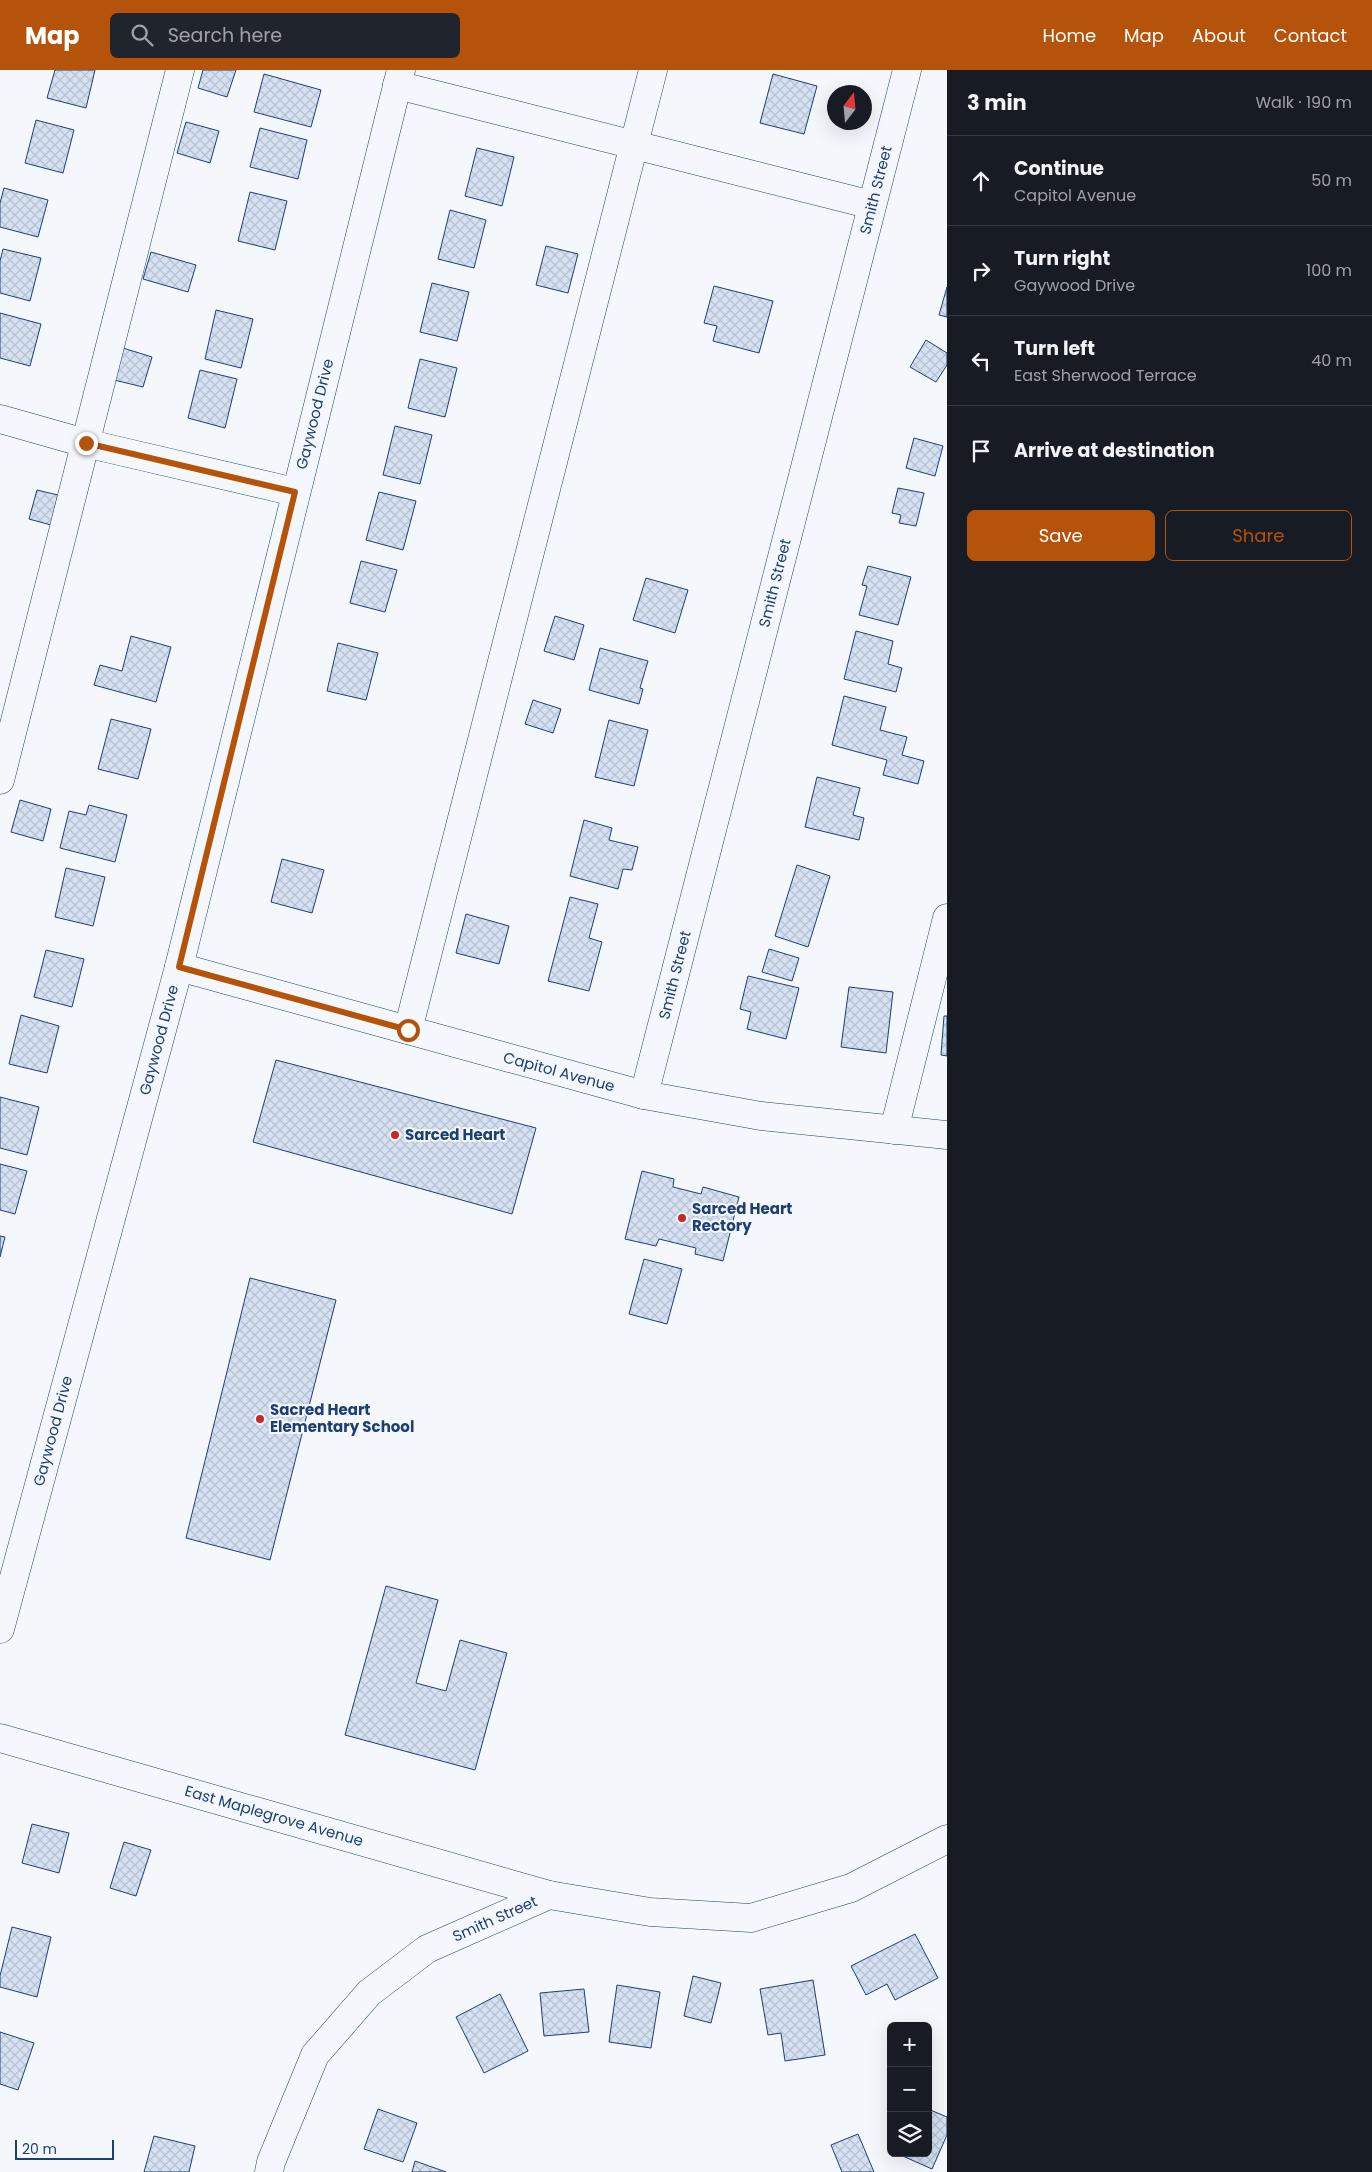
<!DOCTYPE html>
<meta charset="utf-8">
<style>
:root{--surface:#171b24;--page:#20242c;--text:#f1f3f6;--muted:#9ea1a6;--line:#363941;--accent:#b45309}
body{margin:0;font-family:Poppins,sans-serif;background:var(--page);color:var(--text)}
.controls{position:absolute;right:15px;bottom:15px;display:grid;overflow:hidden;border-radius:8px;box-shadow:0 5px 20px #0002}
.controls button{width:45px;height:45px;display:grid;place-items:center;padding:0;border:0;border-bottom:1px solid var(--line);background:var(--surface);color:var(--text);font:25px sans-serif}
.compass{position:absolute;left:827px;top:15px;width:45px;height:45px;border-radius:50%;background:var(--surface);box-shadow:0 5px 20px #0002;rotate:16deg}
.scale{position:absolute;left:15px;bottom:12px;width:99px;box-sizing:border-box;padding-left:5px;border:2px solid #1d3f73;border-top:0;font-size:14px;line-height:18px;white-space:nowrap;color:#1d3f73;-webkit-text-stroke:4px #f4f7fb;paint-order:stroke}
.stop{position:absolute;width:15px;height:15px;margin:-11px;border:4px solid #b45309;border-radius:50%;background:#fff}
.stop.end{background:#b45309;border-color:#fff;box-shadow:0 1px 5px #0008}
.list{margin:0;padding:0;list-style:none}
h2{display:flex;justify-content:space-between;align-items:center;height:65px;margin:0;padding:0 20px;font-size:21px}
h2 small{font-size:16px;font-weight:400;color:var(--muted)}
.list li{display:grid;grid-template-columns:32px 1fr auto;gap:15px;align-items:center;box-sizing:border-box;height:90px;padding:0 20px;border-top:1px solid var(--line)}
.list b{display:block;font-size:19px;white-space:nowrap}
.list p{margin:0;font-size:16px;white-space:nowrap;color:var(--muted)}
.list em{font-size:16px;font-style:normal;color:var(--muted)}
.actions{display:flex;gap:10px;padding:15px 20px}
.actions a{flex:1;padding:11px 0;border:1px solid var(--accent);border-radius:8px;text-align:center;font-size:18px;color:var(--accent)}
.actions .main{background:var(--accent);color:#fff}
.icon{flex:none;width:28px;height:28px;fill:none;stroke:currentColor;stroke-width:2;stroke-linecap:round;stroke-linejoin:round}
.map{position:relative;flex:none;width:947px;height:2102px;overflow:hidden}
header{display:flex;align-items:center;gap:30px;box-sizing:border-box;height:70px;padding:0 25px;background:var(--accent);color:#fff}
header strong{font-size:24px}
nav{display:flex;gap:28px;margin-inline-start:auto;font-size:18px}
.search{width:350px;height:45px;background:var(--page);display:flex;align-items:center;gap:12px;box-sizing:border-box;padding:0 18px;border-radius:8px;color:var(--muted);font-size:19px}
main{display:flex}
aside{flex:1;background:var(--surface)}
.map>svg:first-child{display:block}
</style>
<header>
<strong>Map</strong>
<div class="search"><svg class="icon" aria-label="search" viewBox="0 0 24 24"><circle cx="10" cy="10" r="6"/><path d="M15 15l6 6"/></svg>Search here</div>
<nav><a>Home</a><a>Map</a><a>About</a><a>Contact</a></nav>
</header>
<main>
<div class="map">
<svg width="947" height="2102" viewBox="0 0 947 2102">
<defs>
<pattern id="building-cross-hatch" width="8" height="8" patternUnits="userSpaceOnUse" patternTransform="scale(1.25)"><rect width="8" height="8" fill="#d5e0f0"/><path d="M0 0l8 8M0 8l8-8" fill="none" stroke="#b6c1d1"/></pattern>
</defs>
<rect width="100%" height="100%" fill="#f4f7fb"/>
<g fill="url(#building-cross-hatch)" stroke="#1d3f73">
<polygon points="55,0 95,0 86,38 47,28"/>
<polygon points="203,0 236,0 227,27 198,18"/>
<polygon points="264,4 321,20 311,57 254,42"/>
<polygon points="773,4 817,16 804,64 760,53"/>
<polygon points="36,50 74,60 63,103 25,93"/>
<polygon points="186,52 219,61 210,93 177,83"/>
<polygon points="260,58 307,70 298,109 250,97"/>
<polygon points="477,78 514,87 502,136 465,126"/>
<polygon points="4,118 48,130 38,167 0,157 0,133"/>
<polygon points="250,122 287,131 275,180 238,171"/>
<polygon points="450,140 486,150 474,198 438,189"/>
<polygon points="546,176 578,184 568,223 536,215"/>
<polygon points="3,179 41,188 30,231 0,223 0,191"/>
<polygon points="151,182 196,195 188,222 143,209"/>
<polygon points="432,213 469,222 457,271 420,262"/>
<polygon points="714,216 773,231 759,283 713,271 717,256 704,253"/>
<polygon points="947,217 947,247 939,245"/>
<polygon points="216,240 253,249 241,298 205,289"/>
<polygon points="0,243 41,254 30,296 0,288"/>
<polygon points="926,270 947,283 947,295 936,312 910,297"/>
<polygon points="123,278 152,287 143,317 114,310"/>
<polygon points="420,289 457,298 445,347 408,338"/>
<polygon points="200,300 237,309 225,358 188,348"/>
<polygon points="395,356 432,365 420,414 383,405"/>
<polygon points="914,368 943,376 935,406 906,398"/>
<polygon points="898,418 924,423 916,456 899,453 901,445 892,443"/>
<polygon points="37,420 58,425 51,455 29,449"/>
<polygon points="379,422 416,431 403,480 366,470"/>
<polygon points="361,491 397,500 385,542 350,533"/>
<polygon points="868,496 911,507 898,555 859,545 867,516 862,515"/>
<polygon points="646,508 688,520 675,563 633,550"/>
<polygon points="555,546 584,555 574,590 544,581"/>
<polygon points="856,561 893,571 888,594 902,598 896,622 844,609"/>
<polygon points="131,566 171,577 156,632 94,615 100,595 122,601"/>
<polygon points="338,573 378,583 366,630 327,621"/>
<polygon points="600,578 648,591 640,618 643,619 639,634 589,620"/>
<polygon points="844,626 886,637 880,660 907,667 902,685 924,691 918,714 883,705 887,690 832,675"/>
<polygon points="533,630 561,639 553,663 525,654"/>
<polygon points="111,649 151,659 138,709 98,699"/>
<polygon points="609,650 648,660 634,716 595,707"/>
<polygon points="817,707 860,718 853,745 864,748 859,770 805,757"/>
<polygon points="20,730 51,739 43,771 11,762"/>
<polygon points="89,735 127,745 115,792 60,778 69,741 86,745"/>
<polygon points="584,750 612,758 609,770 638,777 632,800 623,799 618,819 570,806"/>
<polygon points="282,789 324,800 312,843 271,832"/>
<polygon points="797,795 830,806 808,877 775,866"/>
<polygon points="66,798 105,807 93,856 55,847"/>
<polygon points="570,827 598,834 589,868 602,872 589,921 548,911"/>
<polygon points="466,844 509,856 499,894 456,883"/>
<polygon points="769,879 799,888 792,911 762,902"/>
<polygon points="46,880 84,889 72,937 34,927"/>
<polygon points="748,906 799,918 786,969 747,959 751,942 740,939"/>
<polygon points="849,917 893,922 886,983 841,977"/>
<polygon points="21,945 59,956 47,1003 9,994"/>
<polygon points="944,946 947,946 947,986 941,985"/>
<polygon points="276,990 536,1058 512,1144 253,1072"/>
<polygon points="0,1027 39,1037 27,1085 0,1078"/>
<polygon points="0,1094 27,1101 15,1144 0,1140"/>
<polygon points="642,1101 674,1109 673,1117 701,1124 703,1117 739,1127 723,1191 695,1184 696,1178 659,1169 656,1176 625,1169"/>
<polygon points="0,1166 5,1167 0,1187"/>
<polygon points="644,1189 682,1199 667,1254 629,1244"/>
<polygon points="250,1208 336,1230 270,1490 186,1468"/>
<polygon points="386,1516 438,1530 416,1613 446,1621 460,1570 507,1583 475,1700 345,1665"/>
<polygon points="32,1754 69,1763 59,1803 22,1793"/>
<polygon points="124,1772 151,1780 136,1826 110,1818"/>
<polygon points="12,1857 51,1867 37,1927 0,1917 0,1906"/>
<polygon points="915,1864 938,1908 895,1930 887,1914 866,1925 851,1896"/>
<polygon points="693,1906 721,1913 711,1953 684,1946"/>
<polygon points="813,1910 825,1985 785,1991 781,1963 768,1965 760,1919"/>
<polygon points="617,1915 660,1922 651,1978 609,1972"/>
<polygon points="584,1919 589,1962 544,1966 540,1923"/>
<polygon points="500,1924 528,1981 484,2003 456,1947"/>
<polygon points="0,1962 34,1973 18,2020 0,2014"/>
<polygon points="378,2039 417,2053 403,2092 364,2079"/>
<polygon points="928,2039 947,2047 947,2065 932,2099 896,2083 928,2083"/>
<polygon points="858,2064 874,2102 842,2102 831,2075"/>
<polygon points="154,2066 195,2076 189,2102 144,2102"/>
<polygon points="415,2091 446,2102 412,2102"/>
</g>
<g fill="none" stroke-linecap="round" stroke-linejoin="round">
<g stroke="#1d3f73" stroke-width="29">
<g id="minor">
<polyline points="397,15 872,135"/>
<polyline points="0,349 85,373 295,422"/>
<polyline points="0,710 180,0"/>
<polyline points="179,897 644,1025 761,1046 947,1065"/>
<polyline points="408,960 653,0"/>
<polyline points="644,1025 907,0"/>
<polyline points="894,1060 947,848"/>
<polyline points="0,1559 179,897 401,0"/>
<polyline points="0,1668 549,1825"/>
<polyline points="269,2102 271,2092 315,1985 369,1923 427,1879 549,1825 650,1842 751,1848 851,1818 947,1769"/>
</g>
</g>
<use href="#minor" stroke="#f4f7fb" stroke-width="28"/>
</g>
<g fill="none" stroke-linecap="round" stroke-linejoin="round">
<polyline stroke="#b45309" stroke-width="6" points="86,373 295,422 179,897 408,960"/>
</g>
<g fill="#c62828" stroke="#f4f7fb" stroke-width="2">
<circle cx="395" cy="1065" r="5"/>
<circle cx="682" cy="1148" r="5"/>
<circle cx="260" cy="1349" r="5"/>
</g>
<g text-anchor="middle" stroke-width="4" stroke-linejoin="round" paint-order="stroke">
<g font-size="15" fill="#1d3f73" stroke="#f4f7fb">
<text transform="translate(876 120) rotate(-76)" y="5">Smith Street</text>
<text transform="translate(315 344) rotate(-76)" y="5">Gaywood Drive</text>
<text transform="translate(775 513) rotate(-76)" y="5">Smith Street</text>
<text transform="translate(675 905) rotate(-76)" y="5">Smith Street</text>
<text transform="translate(159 970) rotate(-75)" y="5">Gaywood Drive</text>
<text transform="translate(559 1002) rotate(15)" y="5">Capitol Avenue</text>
<text transform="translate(53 1361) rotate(-75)" y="5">Gaywood Drive</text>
<text transform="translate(274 1746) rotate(16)" y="5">East Maplegrove Avenue</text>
<text transform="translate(495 1849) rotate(-24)" y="5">Smith Street</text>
</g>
<g font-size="15" font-weight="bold" fill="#1d3f73" stroke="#f4f7fb" text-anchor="start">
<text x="405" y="1070">Sarced Heart</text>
<text x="692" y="1144">Sarced Heart<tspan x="692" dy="17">Rectory</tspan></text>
<text x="270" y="1345">Sacred Heart<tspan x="270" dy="17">Elementary School</tspan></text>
</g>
</g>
</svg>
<div class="controls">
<button>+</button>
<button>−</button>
<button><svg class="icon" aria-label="layers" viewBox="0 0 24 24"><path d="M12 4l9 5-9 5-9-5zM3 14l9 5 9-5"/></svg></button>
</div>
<svg class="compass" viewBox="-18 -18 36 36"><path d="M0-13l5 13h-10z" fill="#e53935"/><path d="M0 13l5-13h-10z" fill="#9ea1a6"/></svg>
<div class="scale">20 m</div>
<div class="stop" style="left:408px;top:960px"></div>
<div class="stop end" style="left:86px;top:373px"></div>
</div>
<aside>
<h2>3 min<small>Walk · 190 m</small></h2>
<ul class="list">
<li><svg class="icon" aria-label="ahead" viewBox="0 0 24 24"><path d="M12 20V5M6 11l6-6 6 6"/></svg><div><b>Continue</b><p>Capitol Avenue</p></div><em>50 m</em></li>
<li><svg class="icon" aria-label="right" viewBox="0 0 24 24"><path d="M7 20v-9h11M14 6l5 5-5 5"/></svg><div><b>Turn right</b><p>Gaywood Drive</p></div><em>100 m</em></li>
<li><svg class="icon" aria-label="left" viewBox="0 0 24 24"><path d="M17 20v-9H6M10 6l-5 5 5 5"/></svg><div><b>Turn left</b><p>East Sherwood Terrace</p></div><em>40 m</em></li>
<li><svg class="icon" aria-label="arrive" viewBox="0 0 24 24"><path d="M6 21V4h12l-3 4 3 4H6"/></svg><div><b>Arrive at destination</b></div></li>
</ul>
<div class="actions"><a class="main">Save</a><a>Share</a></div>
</aside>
</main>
